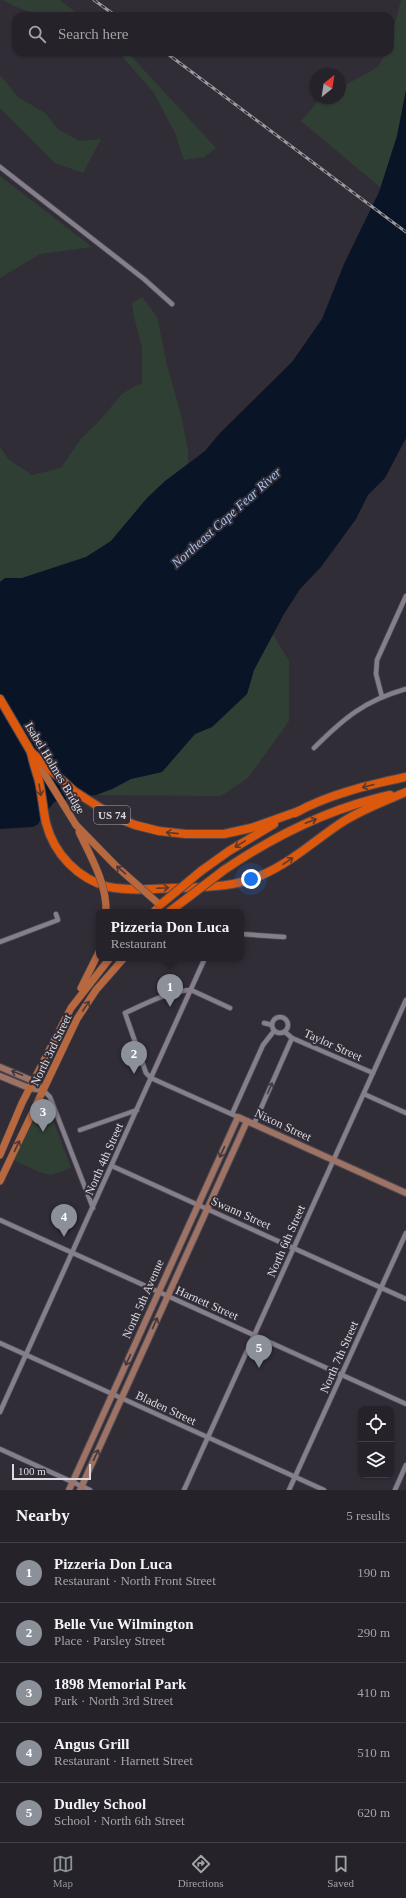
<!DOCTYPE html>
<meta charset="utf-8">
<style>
:root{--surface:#252229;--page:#312f35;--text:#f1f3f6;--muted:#a3a4a8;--line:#423f46;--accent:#8c9099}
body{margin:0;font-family:"Times New Roman",serif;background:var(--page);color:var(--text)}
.controls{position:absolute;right:12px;bottom:12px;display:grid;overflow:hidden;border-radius:8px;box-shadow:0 1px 3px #0004}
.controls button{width:36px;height:36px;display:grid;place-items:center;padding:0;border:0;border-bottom:1px solid var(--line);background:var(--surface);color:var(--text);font:20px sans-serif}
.compass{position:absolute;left:310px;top:68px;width:36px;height:36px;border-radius:50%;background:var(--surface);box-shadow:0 1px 3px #0004;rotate:30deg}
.scale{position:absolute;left:12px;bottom:10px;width:79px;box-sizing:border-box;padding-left:4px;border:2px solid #dcdae0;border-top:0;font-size:11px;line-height:14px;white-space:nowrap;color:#dcdae0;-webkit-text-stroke:3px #312d37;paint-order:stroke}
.you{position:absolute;left:251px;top:879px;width:14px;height:14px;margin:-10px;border:3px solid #fff;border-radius:50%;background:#1a73e8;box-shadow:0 0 0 6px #1a73e833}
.badge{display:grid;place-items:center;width:26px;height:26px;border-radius:50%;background:var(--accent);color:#fff;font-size:13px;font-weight:700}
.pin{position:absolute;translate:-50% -33px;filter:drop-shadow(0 1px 2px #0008)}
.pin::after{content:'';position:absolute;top:21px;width:14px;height:12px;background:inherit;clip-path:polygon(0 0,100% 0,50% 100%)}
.popup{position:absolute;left:96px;top:909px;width:148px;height:52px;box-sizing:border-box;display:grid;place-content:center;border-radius:8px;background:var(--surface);filter:drop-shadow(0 1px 3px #0005);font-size:13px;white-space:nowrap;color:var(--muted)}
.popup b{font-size:15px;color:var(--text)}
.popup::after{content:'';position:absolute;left:50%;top:100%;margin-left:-8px;border:8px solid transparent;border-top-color:var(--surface)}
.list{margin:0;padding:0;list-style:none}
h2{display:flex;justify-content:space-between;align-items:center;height:52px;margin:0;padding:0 16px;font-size:17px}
h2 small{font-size:13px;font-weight:400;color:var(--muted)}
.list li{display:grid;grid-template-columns:26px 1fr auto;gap:12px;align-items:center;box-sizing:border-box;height:60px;padding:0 16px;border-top:1px solid var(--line)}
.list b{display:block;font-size:15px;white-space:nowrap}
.list p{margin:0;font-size:13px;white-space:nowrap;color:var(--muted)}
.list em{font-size:13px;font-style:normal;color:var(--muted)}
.icon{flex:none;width:22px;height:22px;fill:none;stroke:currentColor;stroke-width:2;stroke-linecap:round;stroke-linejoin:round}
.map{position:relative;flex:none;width:406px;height:1490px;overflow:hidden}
.search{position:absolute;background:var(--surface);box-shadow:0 1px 3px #0004;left:12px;right:12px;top:12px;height:44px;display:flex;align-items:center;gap:10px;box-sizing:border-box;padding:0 14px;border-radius:12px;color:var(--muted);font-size:15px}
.sheet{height:352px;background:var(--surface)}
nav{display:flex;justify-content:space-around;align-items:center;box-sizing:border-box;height:56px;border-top:1px solid var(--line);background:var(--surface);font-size:11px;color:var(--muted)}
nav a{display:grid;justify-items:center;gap:2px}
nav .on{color:var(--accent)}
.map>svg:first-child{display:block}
</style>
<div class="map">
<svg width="406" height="1490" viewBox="0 0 406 1490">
<rect width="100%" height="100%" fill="#312d37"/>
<g fill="#303f33">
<path d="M3,0H60L80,16C48,16 32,16 3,0Z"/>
<polygon points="401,0 406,0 406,90 397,136 381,188 301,121 321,98 340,98 340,88 378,67 386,52 390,52 390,43"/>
<polygon points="116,52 126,52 130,55 216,148 204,157 184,160 175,133 154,93 122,56"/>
<polygon points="0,75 18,97 45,113 58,129 79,141 101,139 83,173 55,163 0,108"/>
<polygon points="0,176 92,247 40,254 0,278"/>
<polygon points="142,297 157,317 167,365 181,415 188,450 188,465 147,498 111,541 86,557 22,578 5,578 0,582 0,447 9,460 32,475 61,468 80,440 102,418 122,394 135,386 142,384 142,347 134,317 132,303"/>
<polygon points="272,633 289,661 289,721 248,778 221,796 96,795 112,789 131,779 162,772 195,734 212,727 247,694 254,670"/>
<polygon points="47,1104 71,1168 51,1175 39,1172 14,1160 41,1105"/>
</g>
<polygon fill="#091426" points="406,90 406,438 385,478 368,495 356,519 321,567 300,589 284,614 254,670 247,694 212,727 195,734 162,772 131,779 112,789 96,795 72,798 54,802 37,825 32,827 0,829 0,582 5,578 22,578 86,557 111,541 147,498 165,481 205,451 220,433 292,362 322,319 344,264 379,192 397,136"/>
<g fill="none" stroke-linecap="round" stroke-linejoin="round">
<g stroke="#4c4850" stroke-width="6">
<g id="street">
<polyline points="0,167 144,279 172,304"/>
<polyline points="382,697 376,674 377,660 406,596"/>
<path d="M314,748C344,718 364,701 406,689"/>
<polyline points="241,934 284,937"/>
<polyline points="0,942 58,920 56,914"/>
<path d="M230,1008L191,990C169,991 145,1004 125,1013L146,1073L151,1078L238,1117"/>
<circle cx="280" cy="1025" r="8"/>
<polyline points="264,1023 272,1025"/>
<polyline points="285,1032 292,1038 373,1073"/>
<polyline points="43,1090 50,1097 93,1208"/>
<polyline points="364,1094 406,1113"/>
<polyline points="232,1114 263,1045 274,1031"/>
<polyline points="254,1124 292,1038"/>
<polyline points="80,1130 137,1110"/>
<polyline points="112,1166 406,1299"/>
<polyline points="0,1220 406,1404"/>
<polyline points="0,1343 324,1490"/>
<polyline points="0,1412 205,958"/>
<polyline points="0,1449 90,1490"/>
<polyline points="184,1490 406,1000"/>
<polyline points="289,1490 406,1233"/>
<polyline points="395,1490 406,1465"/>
</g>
</g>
<g stroke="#4c4850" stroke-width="8">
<g id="secondary">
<polyline points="0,1067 33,1081 43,1090"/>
<polyline points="0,1076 29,1088 43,1090"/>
<polyline points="69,1490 238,1117 406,1193"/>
<polyline points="80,1490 247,1121"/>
</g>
</g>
<g stroke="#4c4850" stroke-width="8">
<g id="primary">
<polyline points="34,757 76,825"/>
<polyline points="153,912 160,905"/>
<polyline points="81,988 99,952"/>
<polyline points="0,1155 22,1103 71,1008 110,958"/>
<polyline points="0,1181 77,1019 96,990 124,958"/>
</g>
</g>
<g stroke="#4c4850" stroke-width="10">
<g id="highway">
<polyline points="0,699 31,752 74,791 113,816 135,825 159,831 186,834 224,834 251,828 299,811"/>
<path d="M31,752C33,762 36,771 39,781C42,795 43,809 46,823C54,854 78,879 109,887C129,891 152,889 172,888C202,887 234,888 262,875C290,863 313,842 338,825C358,811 383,802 406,792"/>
<path d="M295,813C329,794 369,785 406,777"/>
<path d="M224,870C274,836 331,808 390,795"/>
<polyline points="201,871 229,851 274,824"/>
</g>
</g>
<use href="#street" stroke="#847f8b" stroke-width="4.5"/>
<use href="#secondary" stroke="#9e7365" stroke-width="6"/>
<use href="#primary" stroke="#b8683f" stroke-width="7"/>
<use href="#highway" stroke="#db580c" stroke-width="8"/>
<g stroke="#9b99a0" stroke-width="3">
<g id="rail">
<polyline points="94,0 116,16"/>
<polyline points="165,52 406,232"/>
</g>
</g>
<use href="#rail" stroke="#312d37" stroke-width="1.5" stroke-dasharray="4.5" stroke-linecap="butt"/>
<g stroke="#4c4850" stroke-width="8" stroke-linecap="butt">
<g id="primary-bridge">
<polyline points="76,825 115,865 160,905"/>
<path d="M79,832C91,857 107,884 106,912"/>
</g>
</g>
<g stroke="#4c4850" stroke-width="10" stroke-linecap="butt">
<g id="highway-bridge">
<polyline points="160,905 201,871"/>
<polyline points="169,912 224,870"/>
</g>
</g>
<use href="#primary-bridge" stroke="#b8683f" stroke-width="7"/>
<use href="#highway-bridge" stroke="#db580c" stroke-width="8"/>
</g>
<defs><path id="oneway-shaft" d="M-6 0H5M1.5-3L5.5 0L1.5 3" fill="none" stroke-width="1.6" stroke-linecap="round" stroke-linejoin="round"/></defs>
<g stroke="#5c382c">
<use href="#oneway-shaft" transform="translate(368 786) rotate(165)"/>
<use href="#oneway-shaft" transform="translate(40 790) rotate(80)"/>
<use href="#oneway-shaft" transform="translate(311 821) rotate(-21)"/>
<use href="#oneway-shaft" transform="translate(172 833) rotate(-174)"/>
<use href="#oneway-shaft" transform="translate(240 844) rotate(149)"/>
<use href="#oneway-shaft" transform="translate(288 861) rotate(-34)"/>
<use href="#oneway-shaft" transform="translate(163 888) rotate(-3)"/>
</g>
<g stroke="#4c3939">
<use href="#oneway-shaft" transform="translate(121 870) rotate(-139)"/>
<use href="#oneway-shaft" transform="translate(86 1006) rotate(-56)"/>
<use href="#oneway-shaft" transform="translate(17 1146) rotate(-65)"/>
</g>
<g stroke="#41383e">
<use href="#oneway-shaft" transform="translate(17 1073) rotate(-158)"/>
<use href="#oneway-shaft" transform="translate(222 1152) rotate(115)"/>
<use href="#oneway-shaft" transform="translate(155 1323) rotate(-66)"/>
<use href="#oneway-shaft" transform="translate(128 1360) rotate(115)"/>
<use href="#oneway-shaft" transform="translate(96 1455) rotate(-65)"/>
</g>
<use stroke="#423d48" href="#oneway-shaft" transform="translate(270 1088) rotate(-66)"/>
<g text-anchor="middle" stroke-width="4" stroke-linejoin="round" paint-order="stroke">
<rect fill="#312d37" stroke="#a9a6ad" stroke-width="1" x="94" y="806" width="36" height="18" rx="3"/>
<g font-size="11" font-weight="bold" fill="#dcdae0">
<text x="112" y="819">US 74</text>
</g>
<g font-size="12" fill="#dcdae0" stroke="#312d37">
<text transform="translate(55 768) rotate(59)" y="4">Isabel Holmes Bridge</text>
<text transform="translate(333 1045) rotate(24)" y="4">Taylor Street</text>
<text transform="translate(51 1050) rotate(-64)" y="4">North 3rd Street</text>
<text transform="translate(283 1125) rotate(25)" y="4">Nixon Street</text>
<text transform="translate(104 1159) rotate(-66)" y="4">North 4th Street</text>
<text transform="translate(241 1213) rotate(24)" y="4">Swann Street</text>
<text transform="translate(286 1241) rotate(-66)" y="4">North 6th Street</text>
<text transform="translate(143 1299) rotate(-66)" y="4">North 5th Avenue</text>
<text transform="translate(207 1303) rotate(24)" y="4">Harnett Street</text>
<text transform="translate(339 1357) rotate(-66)" y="4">North 7th Street</text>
<text transform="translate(166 1408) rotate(25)" y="4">Bladen Street</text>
</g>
<g font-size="13" font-style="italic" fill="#a7c2ef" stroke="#312d37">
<text transform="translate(226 517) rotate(-42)" y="5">Northeast Cape Fear River</text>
</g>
</g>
</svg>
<div class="controls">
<button><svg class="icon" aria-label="locate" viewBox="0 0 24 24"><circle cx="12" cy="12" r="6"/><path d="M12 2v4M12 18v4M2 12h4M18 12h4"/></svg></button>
<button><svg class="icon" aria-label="layers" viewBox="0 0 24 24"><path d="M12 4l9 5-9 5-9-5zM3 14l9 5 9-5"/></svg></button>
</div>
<svg class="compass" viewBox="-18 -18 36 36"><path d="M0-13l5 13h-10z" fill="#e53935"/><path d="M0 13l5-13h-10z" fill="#a3a4a8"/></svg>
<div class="scale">100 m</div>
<div class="you"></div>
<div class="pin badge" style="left:170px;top:1007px">1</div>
<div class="popup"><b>Pizzeria Don Luca</b>Restaurant</div>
<div class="pin badge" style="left:134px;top:1074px">2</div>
<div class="pin badge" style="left:43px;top:1132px">3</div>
<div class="pin badge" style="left:64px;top:1237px">4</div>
<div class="pin badge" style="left:259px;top:1368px">5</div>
<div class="search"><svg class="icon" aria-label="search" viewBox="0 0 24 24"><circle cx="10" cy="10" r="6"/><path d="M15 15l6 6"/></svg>Search here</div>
</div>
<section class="sheet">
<h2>Nearby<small>5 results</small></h2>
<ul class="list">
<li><span class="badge">1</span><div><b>Pizzeria Don Luca</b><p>Restaurant · North Front Street</p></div><em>190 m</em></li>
<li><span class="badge">2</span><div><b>Belle Vue Wilmington</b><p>Place · Parsley Street</p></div><em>290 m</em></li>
<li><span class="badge">3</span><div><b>1898 Memorial Park</b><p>Park · North 3rd Street</p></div><em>410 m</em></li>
<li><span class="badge">4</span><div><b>Angus Grill</b><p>Restaurant · Harnett Street</p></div><em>510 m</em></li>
<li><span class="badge">5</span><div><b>Dudley School</b><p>School · North 6th Street</p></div><em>620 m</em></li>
</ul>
</section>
<nav>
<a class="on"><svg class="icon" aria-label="map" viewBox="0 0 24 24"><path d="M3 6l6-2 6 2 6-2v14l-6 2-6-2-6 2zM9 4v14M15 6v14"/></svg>Map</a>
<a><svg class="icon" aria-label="directions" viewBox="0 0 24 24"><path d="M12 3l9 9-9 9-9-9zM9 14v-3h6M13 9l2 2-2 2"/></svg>Directions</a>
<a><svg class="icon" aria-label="saved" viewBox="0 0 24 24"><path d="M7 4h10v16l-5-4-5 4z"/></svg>Saved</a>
</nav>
